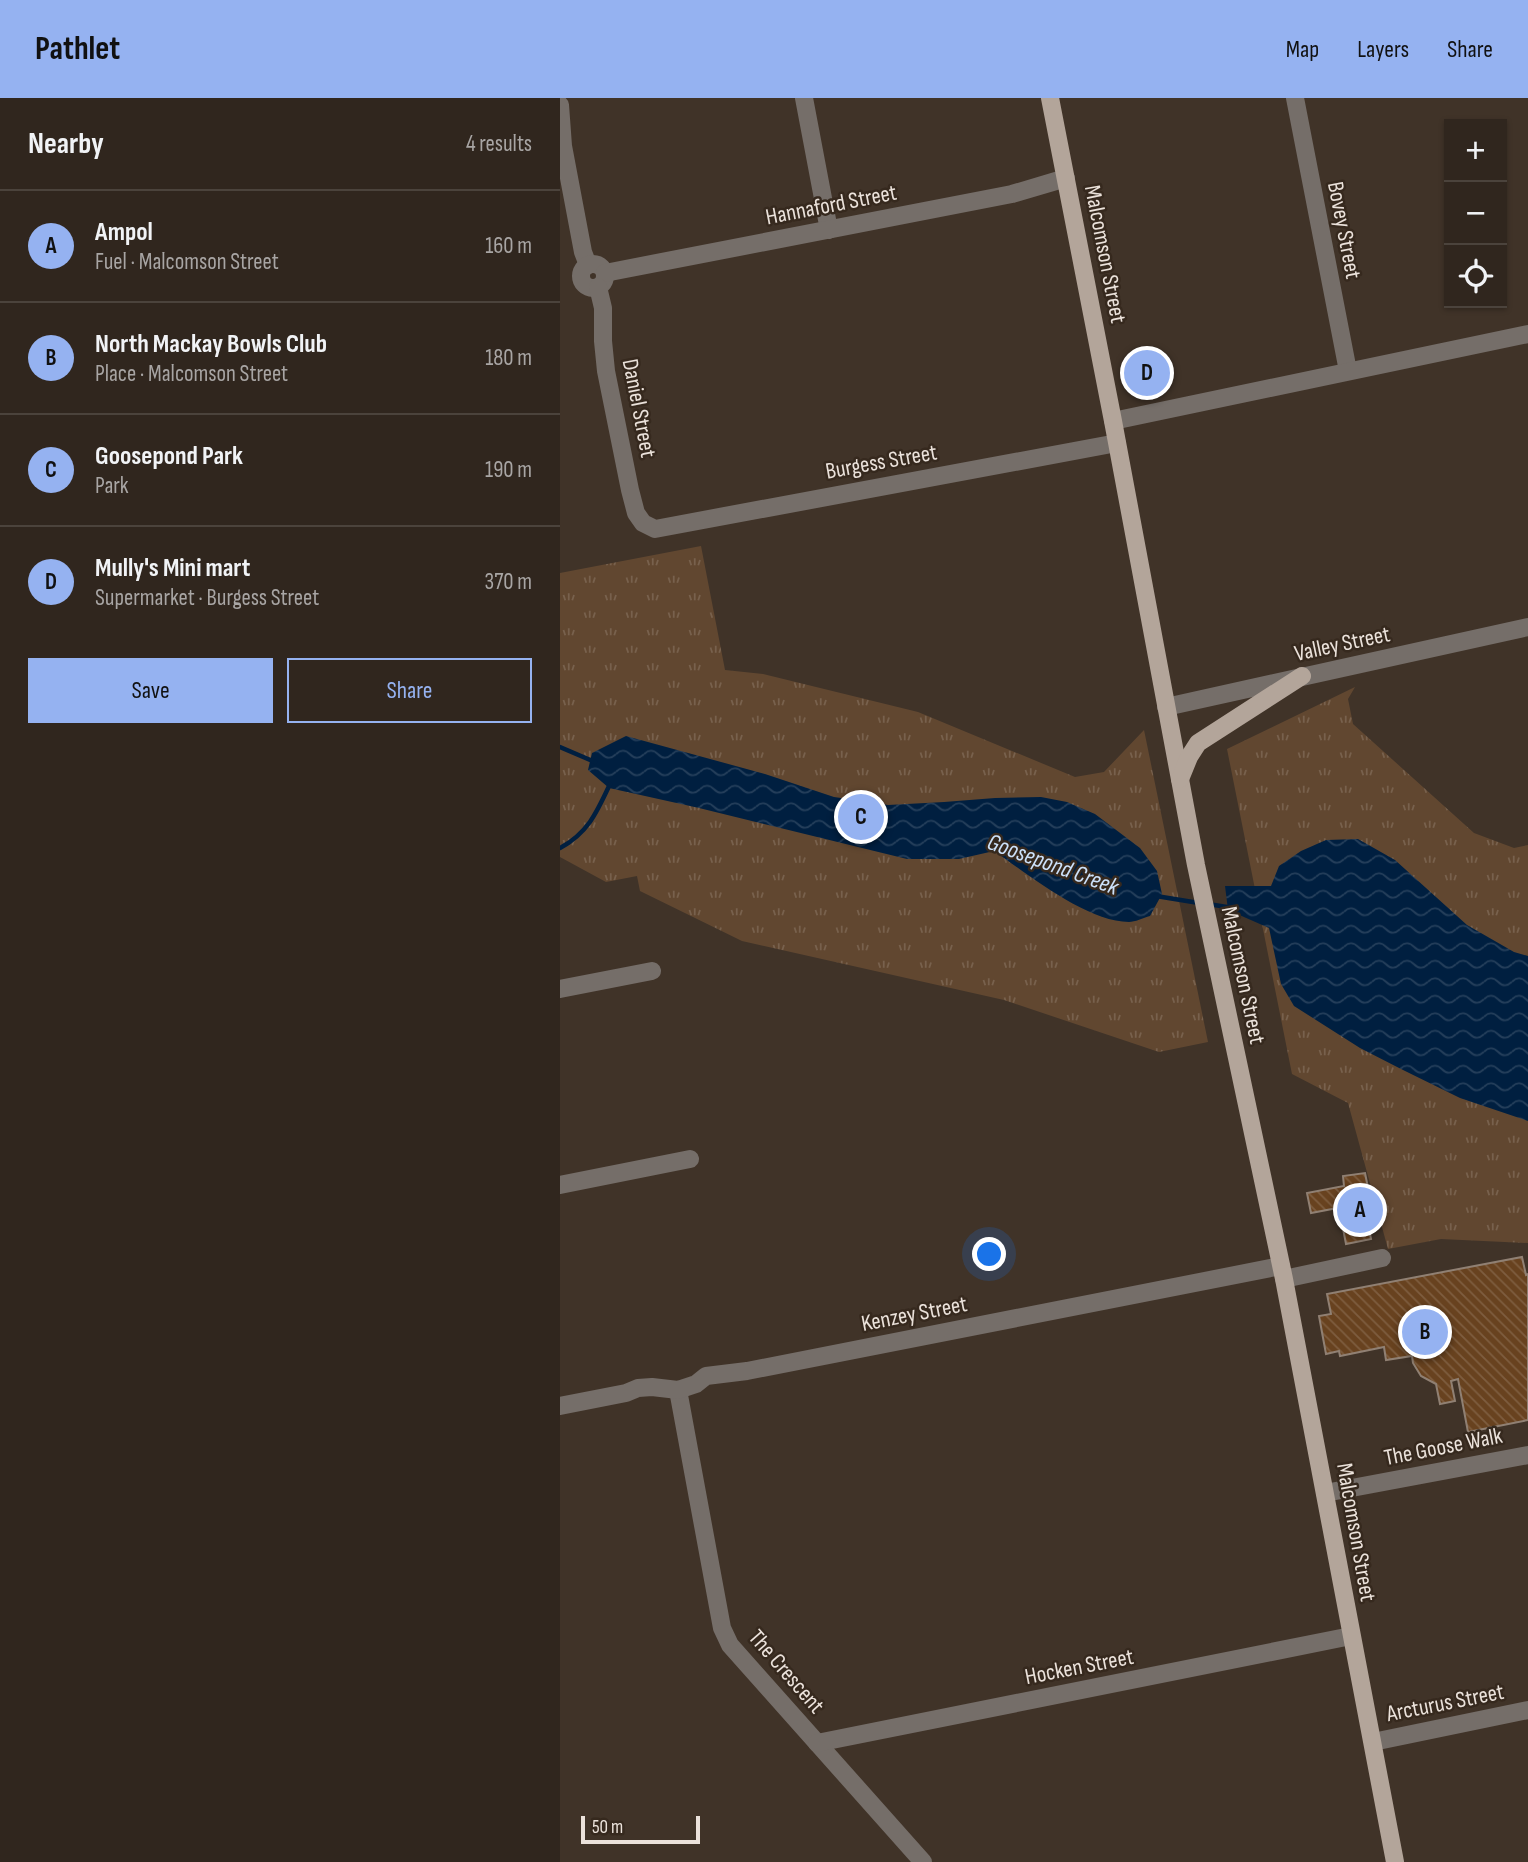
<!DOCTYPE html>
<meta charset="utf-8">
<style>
:root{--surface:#30261e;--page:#3c322b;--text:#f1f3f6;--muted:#a8a5a4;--line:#4b433c;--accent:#95b2f1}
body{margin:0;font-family:"Sofia Sans Condensed",sans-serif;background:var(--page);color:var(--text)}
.controls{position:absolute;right:21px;top:21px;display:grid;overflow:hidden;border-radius:0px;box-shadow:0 2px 5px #0004}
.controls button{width:63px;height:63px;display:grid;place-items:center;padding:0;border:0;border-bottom:2px solid var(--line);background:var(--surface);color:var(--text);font:35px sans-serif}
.scale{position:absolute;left:21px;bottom:18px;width:119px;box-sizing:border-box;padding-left:7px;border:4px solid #ebe2db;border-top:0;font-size:19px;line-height:24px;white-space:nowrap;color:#ebe2db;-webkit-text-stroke:5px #36291e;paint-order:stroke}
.you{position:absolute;left:430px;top:1157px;width:24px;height:24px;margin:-18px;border:5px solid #fff;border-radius:50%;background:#1a73e8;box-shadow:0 0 0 10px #1a73e833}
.badge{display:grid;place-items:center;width:46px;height:46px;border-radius:50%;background:var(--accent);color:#111;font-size:23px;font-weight:700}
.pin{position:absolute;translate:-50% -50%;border:4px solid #fff;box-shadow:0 2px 7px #0006}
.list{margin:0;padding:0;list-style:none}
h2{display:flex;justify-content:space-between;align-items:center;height:91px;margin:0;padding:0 28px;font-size:30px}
h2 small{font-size:23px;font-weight:400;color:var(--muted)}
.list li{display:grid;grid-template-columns:46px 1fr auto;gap:21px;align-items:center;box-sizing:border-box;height:112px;padding:0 28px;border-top:2px solid var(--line)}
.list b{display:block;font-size:26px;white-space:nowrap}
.list p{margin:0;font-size:23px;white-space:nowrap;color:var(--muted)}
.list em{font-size:23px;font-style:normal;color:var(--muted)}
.actions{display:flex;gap:14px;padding:21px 28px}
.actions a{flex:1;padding:16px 0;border:2px solid var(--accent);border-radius:0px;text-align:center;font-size:24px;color:var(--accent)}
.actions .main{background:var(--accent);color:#111}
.icon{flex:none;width:38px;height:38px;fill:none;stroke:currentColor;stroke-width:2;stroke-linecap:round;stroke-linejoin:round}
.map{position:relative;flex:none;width:968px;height:1764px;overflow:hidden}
header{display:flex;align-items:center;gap:42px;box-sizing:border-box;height:98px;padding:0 35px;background:var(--accent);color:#111}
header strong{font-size:33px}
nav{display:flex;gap:38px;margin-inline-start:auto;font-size:24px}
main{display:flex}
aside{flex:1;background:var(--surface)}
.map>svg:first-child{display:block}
</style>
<header>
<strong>Pathlet</strong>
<nav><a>Map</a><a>Layers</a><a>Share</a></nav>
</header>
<main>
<aside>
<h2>Nearby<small>4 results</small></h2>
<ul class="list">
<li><span class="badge">A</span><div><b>Ampol</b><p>Fuel · Malcomson Street</p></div><em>160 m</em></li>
<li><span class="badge">B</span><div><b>North Mackay Bowls Club</b><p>Place · Malcomson Street</p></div><em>180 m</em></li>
<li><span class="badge">C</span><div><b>Goosepond Park</b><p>Park</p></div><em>190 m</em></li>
<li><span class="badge">D</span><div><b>Mully's Mini mart</b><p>Supermarket · Burgess Street</p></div><em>370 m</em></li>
</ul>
<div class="actions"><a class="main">Save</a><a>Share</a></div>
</aside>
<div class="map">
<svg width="968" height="1764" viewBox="0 0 968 1764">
<defs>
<pattern id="grass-tufts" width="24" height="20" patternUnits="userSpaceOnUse" patternTransform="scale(1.75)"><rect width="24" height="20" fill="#614730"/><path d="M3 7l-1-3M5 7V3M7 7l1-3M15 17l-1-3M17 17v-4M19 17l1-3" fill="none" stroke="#78614d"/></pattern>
<pattern id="water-waves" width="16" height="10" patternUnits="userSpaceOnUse" patternTransform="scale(1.75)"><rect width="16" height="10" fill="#001f40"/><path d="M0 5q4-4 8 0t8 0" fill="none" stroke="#253f5b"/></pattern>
<pattern id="building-back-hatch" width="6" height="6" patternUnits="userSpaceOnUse" patternTransform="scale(1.75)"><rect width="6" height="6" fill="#68421f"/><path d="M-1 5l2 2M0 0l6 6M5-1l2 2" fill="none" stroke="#7e5d3f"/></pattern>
</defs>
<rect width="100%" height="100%" fill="#403328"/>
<g fill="url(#grass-tufts)">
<polygon points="141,448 165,572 203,576 358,614 515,679 544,674 584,632 648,944 599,954 444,902 182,843 80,793 77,778 46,784 0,759 0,475"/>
<polygon points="795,589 788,601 793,626 914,735 954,750 968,747 968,1145 881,1141 828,1151 788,1005 732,976 667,651"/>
</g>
<g fill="url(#water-waves)">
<path d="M66,638L205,676L274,699L328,707L384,704L435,700L481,699L507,704L535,716L580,750L597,773L602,796L590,818C583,820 575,824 569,824C527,824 469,777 434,753L399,761H347L139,710L49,690L28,672L32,655Z"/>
<polygon points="798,741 835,762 907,827 954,854 968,858 968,1023 900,1000 841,971 800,950 734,908 721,886 709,830 668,812 665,788 711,788 719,768 741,753 766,742"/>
</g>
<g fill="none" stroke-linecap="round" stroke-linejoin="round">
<g stroke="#001f40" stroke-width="4.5">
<polyline points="0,649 35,664"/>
<path d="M0,750C28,735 37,714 50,686"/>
<polyline points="596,798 639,805"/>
<polyline points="648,806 673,810"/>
</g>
</g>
<g fill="url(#building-back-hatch)" stroke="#908073" stroke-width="2">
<polygon points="805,1075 813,1115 806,1116 811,1141 786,1146 781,1120 790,1119 788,1108 751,1115 747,1095 784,1088 783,1078"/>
<polygon points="962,1159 966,1177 968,1176 968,1322 908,1334 898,1281 891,1283 895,1303 880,1306 876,1286 861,1278 853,1265 852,1258 826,1262 824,1249 780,1258 779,1253 766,1256 759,1218 771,1216 767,1196"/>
</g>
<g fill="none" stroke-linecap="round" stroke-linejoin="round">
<g stroke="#756e69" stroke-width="18">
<polyline points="244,0 269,132"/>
<polyline points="735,0 788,273"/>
<polyline points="0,7 3,48 23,154 28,167"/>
<circle cx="33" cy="178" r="12"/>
<polyline points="45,175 452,96 506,80"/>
<polyline points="38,189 43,210 43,243 46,273 70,392 76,415 83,425 95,431 557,345"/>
<polyline points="553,323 968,236"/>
<polyline points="606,609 968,529"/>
<polyline points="0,891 92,873"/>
<polyline points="0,1087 130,1061"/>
<polyline points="724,1181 822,1160"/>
<polyline points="118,1292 162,1530 170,1547 363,1764"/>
<polyline points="0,1308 66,1295 78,1290 92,1289 118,1292 136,1286 146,1278 187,1273 721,1168"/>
<polyline points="765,1395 968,1357"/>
<polyline points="813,1644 968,1612"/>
<polyline points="257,1645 791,1538"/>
</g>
<g stroke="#b3a59a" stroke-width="18">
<polyline points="490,0 553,323 636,767 724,1181 835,1764"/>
<polyline points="620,681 629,659 638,645 742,578"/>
</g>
</g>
<g text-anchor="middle" stroke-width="5" stroke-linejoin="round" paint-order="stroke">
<g font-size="23" fill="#ebe2db" stroke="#36291e">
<text transform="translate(271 106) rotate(-11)" y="8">Hannaford Street</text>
<text transform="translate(785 132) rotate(79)" y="8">Bovey Street</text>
<text transform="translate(546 156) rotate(79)" y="8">Malcomson Street</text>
<text transform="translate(80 310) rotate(79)" y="8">Daniel Street</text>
<text transform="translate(321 363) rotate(-10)" y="8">Burgess Street</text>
<text transform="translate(782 545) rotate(-12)" y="8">Valley Street</text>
<text transform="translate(684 877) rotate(78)" y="8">Malcomson Street</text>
<text transform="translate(354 1215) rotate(-11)" y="8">Kenzey Street</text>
<text transform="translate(883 1348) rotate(-11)" y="8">The Goose Walk</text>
<text transform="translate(797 1434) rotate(80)" y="8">Malcomson Street</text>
<text transform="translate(519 1568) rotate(-11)" y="8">Hocken Street</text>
<text transform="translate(227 1573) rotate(49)" y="8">The Crescent</text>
<text transform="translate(885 1604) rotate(-11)" y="8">Arcturus Street</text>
</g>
<g font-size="24" font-style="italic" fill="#cce1fa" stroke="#36291e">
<text transform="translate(493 766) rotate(20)" y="8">Goosepond Creek</text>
</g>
</g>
</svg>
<div class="controls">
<button>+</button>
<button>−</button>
<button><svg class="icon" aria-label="locate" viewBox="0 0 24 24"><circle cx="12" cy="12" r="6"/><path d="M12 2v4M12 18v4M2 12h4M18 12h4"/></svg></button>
</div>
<div class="scale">50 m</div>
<div class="you"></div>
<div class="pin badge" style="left:800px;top:1112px">A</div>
<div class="pin badge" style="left:865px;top:1234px">B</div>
<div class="pin badge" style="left:301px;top:719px">C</div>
<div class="pin badge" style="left:587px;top:275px">D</div>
</div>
</main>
